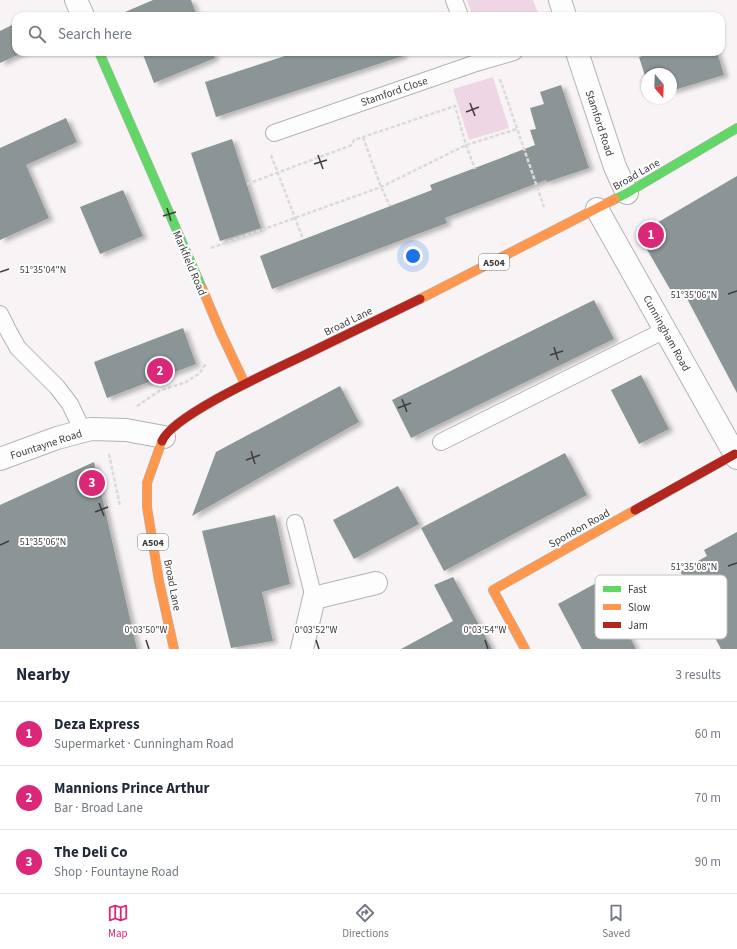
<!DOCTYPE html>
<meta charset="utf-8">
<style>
:root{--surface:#fff;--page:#f2f2f3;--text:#1f2937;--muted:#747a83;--line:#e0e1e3;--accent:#db2777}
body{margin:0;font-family:"Source Sans 3",sans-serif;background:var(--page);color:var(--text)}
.compass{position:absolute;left:641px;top:68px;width:36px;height:36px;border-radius:50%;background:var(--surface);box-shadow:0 1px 3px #0004;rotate:161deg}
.you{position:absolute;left:413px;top:256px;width:14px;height:14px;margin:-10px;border:3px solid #fff;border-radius:50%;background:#1a73e8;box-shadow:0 0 0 6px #1a73e833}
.badge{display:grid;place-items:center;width:26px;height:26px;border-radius:50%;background:var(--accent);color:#fff;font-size:13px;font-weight:700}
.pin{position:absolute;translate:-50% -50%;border:2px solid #fff;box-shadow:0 1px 4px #0006}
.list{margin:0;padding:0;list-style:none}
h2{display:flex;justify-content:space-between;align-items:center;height:52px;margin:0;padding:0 16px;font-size:17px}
h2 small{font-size:13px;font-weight:400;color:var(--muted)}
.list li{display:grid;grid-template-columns:26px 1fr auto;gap:12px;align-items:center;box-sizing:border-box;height:64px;padding:0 16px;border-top:1px solid var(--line)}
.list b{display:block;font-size:15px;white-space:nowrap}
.list p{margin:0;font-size:13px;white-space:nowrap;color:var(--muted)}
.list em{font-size:13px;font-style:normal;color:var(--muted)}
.icon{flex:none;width:22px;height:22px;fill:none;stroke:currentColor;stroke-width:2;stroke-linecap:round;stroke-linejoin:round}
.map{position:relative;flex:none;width:737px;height:649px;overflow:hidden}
.search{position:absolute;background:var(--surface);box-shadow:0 1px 3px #0004;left:12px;right:12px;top:12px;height:44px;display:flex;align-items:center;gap:10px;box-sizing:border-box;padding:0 14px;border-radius:12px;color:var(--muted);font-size:15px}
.sheet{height:244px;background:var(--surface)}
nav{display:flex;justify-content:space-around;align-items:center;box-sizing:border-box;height:56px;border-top:1px solid var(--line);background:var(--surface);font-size:11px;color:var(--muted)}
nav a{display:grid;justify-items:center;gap:2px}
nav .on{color:var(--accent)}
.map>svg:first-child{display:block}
</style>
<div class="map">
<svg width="737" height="649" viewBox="0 0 737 649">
<defs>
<filter id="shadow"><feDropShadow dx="4.5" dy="2.5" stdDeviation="2" flood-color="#0004"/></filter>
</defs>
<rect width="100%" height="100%" fill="#f8f4f6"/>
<g fill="#eed6e4">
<polygon points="467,0 533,0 539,16 472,16"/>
<polygon points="493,77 509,128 469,140 453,89"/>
</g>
<g fill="#8b9596" filter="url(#shadow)">
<polygon points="153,0 191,0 197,16 127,16 125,12"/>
<polygon points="16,23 16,52 24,52 0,63 0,31"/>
<polygon points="142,52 212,52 215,58 154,83"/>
<polygon points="297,52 402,52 403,56 216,117 205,82"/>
<polygon points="655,52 717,52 724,75 671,91 671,74 647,74 647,82 639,57"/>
<polygon points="561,85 589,168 547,182 546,180 445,218 447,223 272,289 260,256 432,190 430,185 535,145 530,130 536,129 530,108 544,104 540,92"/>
<polygon points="66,118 77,142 26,165 49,218 0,240 0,148"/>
<polygon points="232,139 261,228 220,241 191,153"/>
<polygon points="737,176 737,393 683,291 674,296 638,234"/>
<polygon points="123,190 143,236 100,254 80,207"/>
<polygon points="594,300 614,339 411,438 392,400"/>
<polygon points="183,328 196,364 107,398 94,362"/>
<polygon points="641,375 669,429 639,444 611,390"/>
<polygon points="340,386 359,422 192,516 216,452"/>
<polygon points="565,453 587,495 444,571 421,528"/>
<polygon points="94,462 137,649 0,649 0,505"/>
<polygon points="398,486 419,524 354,559 333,520"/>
<polygon points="275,515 290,584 262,592 273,641 231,648 202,531"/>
<polygon points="737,532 737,649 721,649 680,571 707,556 704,550"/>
<polygon points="453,577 492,649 401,649 453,621 434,585"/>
<polygon points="600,581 615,608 636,649 582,649 558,604"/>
</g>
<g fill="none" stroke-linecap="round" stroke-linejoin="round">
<g stroke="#b5b2b4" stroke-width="18">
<g id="lane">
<polyline points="454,0 460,16"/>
<polyline points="274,133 476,63 514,52"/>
<polyline points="0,314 10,334 18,348 57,387 70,404 83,431"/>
<polyline points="441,442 665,330"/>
<polyline points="295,523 314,598"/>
</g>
</g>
<g stroke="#b5b2b4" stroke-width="24">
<g id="street">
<polyline points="76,0 83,16"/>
<polyline points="560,0 565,16"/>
<polyline points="577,52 615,167 627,193"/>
<polyline points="597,209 737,458"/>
<polyline points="0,459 57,438 91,429 126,430 164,437"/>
<polyline points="302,649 314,598 376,583"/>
</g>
</g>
<g stroke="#b5b2b4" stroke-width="10">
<g id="fast">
<polyline points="99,52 202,288"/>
<polyline points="615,199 627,193 737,128"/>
</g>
</g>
<g stroke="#b5b2b4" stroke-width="10">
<g id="slow">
<polyline points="202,288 220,331 245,384"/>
<polyline points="420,299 615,199"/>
<polyline points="162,441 147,483 147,507 159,581 174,649"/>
<polyline points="525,649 493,590 635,510"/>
</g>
</g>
<g stroke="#b5b2b4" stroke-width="10">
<g id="jam">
<path d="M162,441C173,414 285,365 315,350C350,333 385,316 420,299"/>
<polyline points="635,510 735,454"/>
</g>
</g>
<g stroke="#dbdadb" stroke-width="2.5" stroke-dasharray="4 2" stroke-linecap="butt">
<polyline points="500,79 544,207"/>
<polyline points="363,137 381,187 390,206"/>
<polyline points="271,155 303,239"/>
<polyline points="247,184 352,145 354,140 455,106 466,145 475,169"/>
<polyline points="211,248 381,187 466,145 517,129"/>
<polyline points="137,406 159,391 186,382 200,373 206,363"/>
<polyline points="109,454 120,506"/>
</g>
<use href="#lane" stroke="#fefdfe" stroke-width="16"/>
<use href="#street" stroke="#fefdfe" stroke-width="22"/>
<use href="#fast" stroke="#63d668" stroke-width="9"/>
<use href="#slow" stroke="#ff974d" stroke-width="9"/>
<use href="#jam" stroke="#b3261e" stroke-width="9"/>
</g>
<path fill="none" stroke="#3f3c3e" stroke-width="1.5" d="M470,103L475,116M466,112L479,107M318,155L323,169M314,164L327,160M167,208L171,221M163,216L176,212M0,272L9,269M728,294L737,291M554,347L558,360M550,355L563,351M402,399L407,412M398,408L411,403M251,451L255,464M246,460L260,455M99,503L104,516M95,512L108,507M0,545L9,541M728,566L737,563M146,640L149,649M316,640L319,649M485,640L488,649"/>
<g text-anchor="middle" stroke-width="4" stroke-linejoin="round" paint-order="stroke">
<g fill="#fff" stroke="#797678" stroke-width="1">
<rect x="479" y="254" width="30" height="16" rx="3"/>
<rect x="138" y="534" width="30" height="16" rx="3"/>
</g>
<g font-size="10" font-weight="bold" fill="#3f3c3e">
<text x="494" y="266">A504</text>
<text x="153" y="546">A504</text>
</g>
<g font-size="11" fill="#3f3c3e" stroke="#fff">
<text transform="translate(394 91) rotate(-19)" y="4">Stamford Close</text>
<text transform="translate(600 123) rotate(72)" y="4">Stamford Road</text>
<text transform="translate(636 174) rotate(-30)" y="4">Broad Lane</text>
<text transform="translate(190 263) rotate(67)" y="4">Markfield Road</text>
<text transform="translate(348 321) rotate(-26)" y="4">Broad Lane</text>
<text transform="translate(667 333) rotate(61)" y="4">Cunningham Road</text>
<text transform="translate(46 444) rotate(-18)" y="4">Fountayne Road</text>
<text transform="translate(579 528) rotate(-29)" y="4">Spondon Road</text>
<text transform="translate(173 585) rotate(79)" y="4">Broad Lane</text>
</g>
</g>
<rect x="595" y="575" width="132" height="64" rx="6" fill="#fff" stroke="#c5c4c5" stroke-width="1"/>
<rect x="603" y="586" width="18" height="6" fill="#63d668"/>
<rect x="603" y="604" width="18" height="6" fill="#ff974d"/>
<rect x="603" y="622" width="18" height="6" fill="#b3261e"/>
<g font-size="11" fill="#3f3c3e">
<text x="628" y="593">Fast</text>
<text x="628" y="611">Slow</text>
<text x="628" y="629">Jam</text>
</g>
<g font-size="10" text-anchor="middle" fill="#3f3c3e" stroke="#fff" stroke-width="4" stroke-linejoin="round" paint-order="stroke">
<text x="43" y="273">51°35'04"N</text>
<text x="694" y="298">51°35'06"N</text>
<text x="43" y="545">51°35'06"N</text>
<text x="694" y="570">51°35'08"N</text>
<text x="146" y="633">0°03'50"W</text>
<text x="316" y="633">0°03'52"W</text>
<text x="485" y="633">0°03'54"W</text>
</g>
</svg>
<svg class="compass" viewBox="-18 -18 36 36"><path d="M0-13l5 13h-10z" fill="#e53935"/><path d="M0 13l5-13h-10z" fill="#747a83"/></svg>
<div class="you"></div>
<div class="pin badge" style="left:651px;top:235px">1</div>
<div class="pin badge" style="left:160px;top:371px">2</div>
<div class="pin badge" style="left:92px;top:483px">3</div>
<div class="search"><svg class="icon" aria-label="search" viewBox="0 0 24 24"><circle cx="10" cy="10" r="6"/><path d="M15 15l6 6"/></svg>Search here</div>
</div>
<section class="sheet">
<h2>Nearby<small>3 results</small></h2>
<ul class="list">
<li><span class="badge">1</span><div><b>Deza Express</b><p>Supermarket · Cunningham Road</p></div><em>60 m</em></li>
<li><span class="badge">2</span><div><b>Mannions Prince Arthur</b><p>Bar · Broad Lane</p></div><em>70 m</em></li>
<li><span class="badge">3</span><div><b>The Deli Co</b><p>Shop · Fountayne Road</p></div><em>90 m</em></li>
</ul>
</section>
<nav>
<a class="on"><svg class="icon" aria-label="map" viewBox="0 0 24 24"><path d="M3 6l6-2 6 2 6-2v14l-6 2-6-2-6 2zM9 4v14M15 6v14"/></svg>Map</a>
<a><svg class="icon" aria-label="directions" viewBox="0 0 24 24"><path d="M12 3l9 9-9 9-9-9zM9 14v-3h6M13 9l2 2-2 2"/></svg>Directions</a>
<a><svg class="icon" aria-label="saved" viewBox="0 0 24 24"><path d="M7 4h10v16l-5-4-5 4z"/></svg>Saved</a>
</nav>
